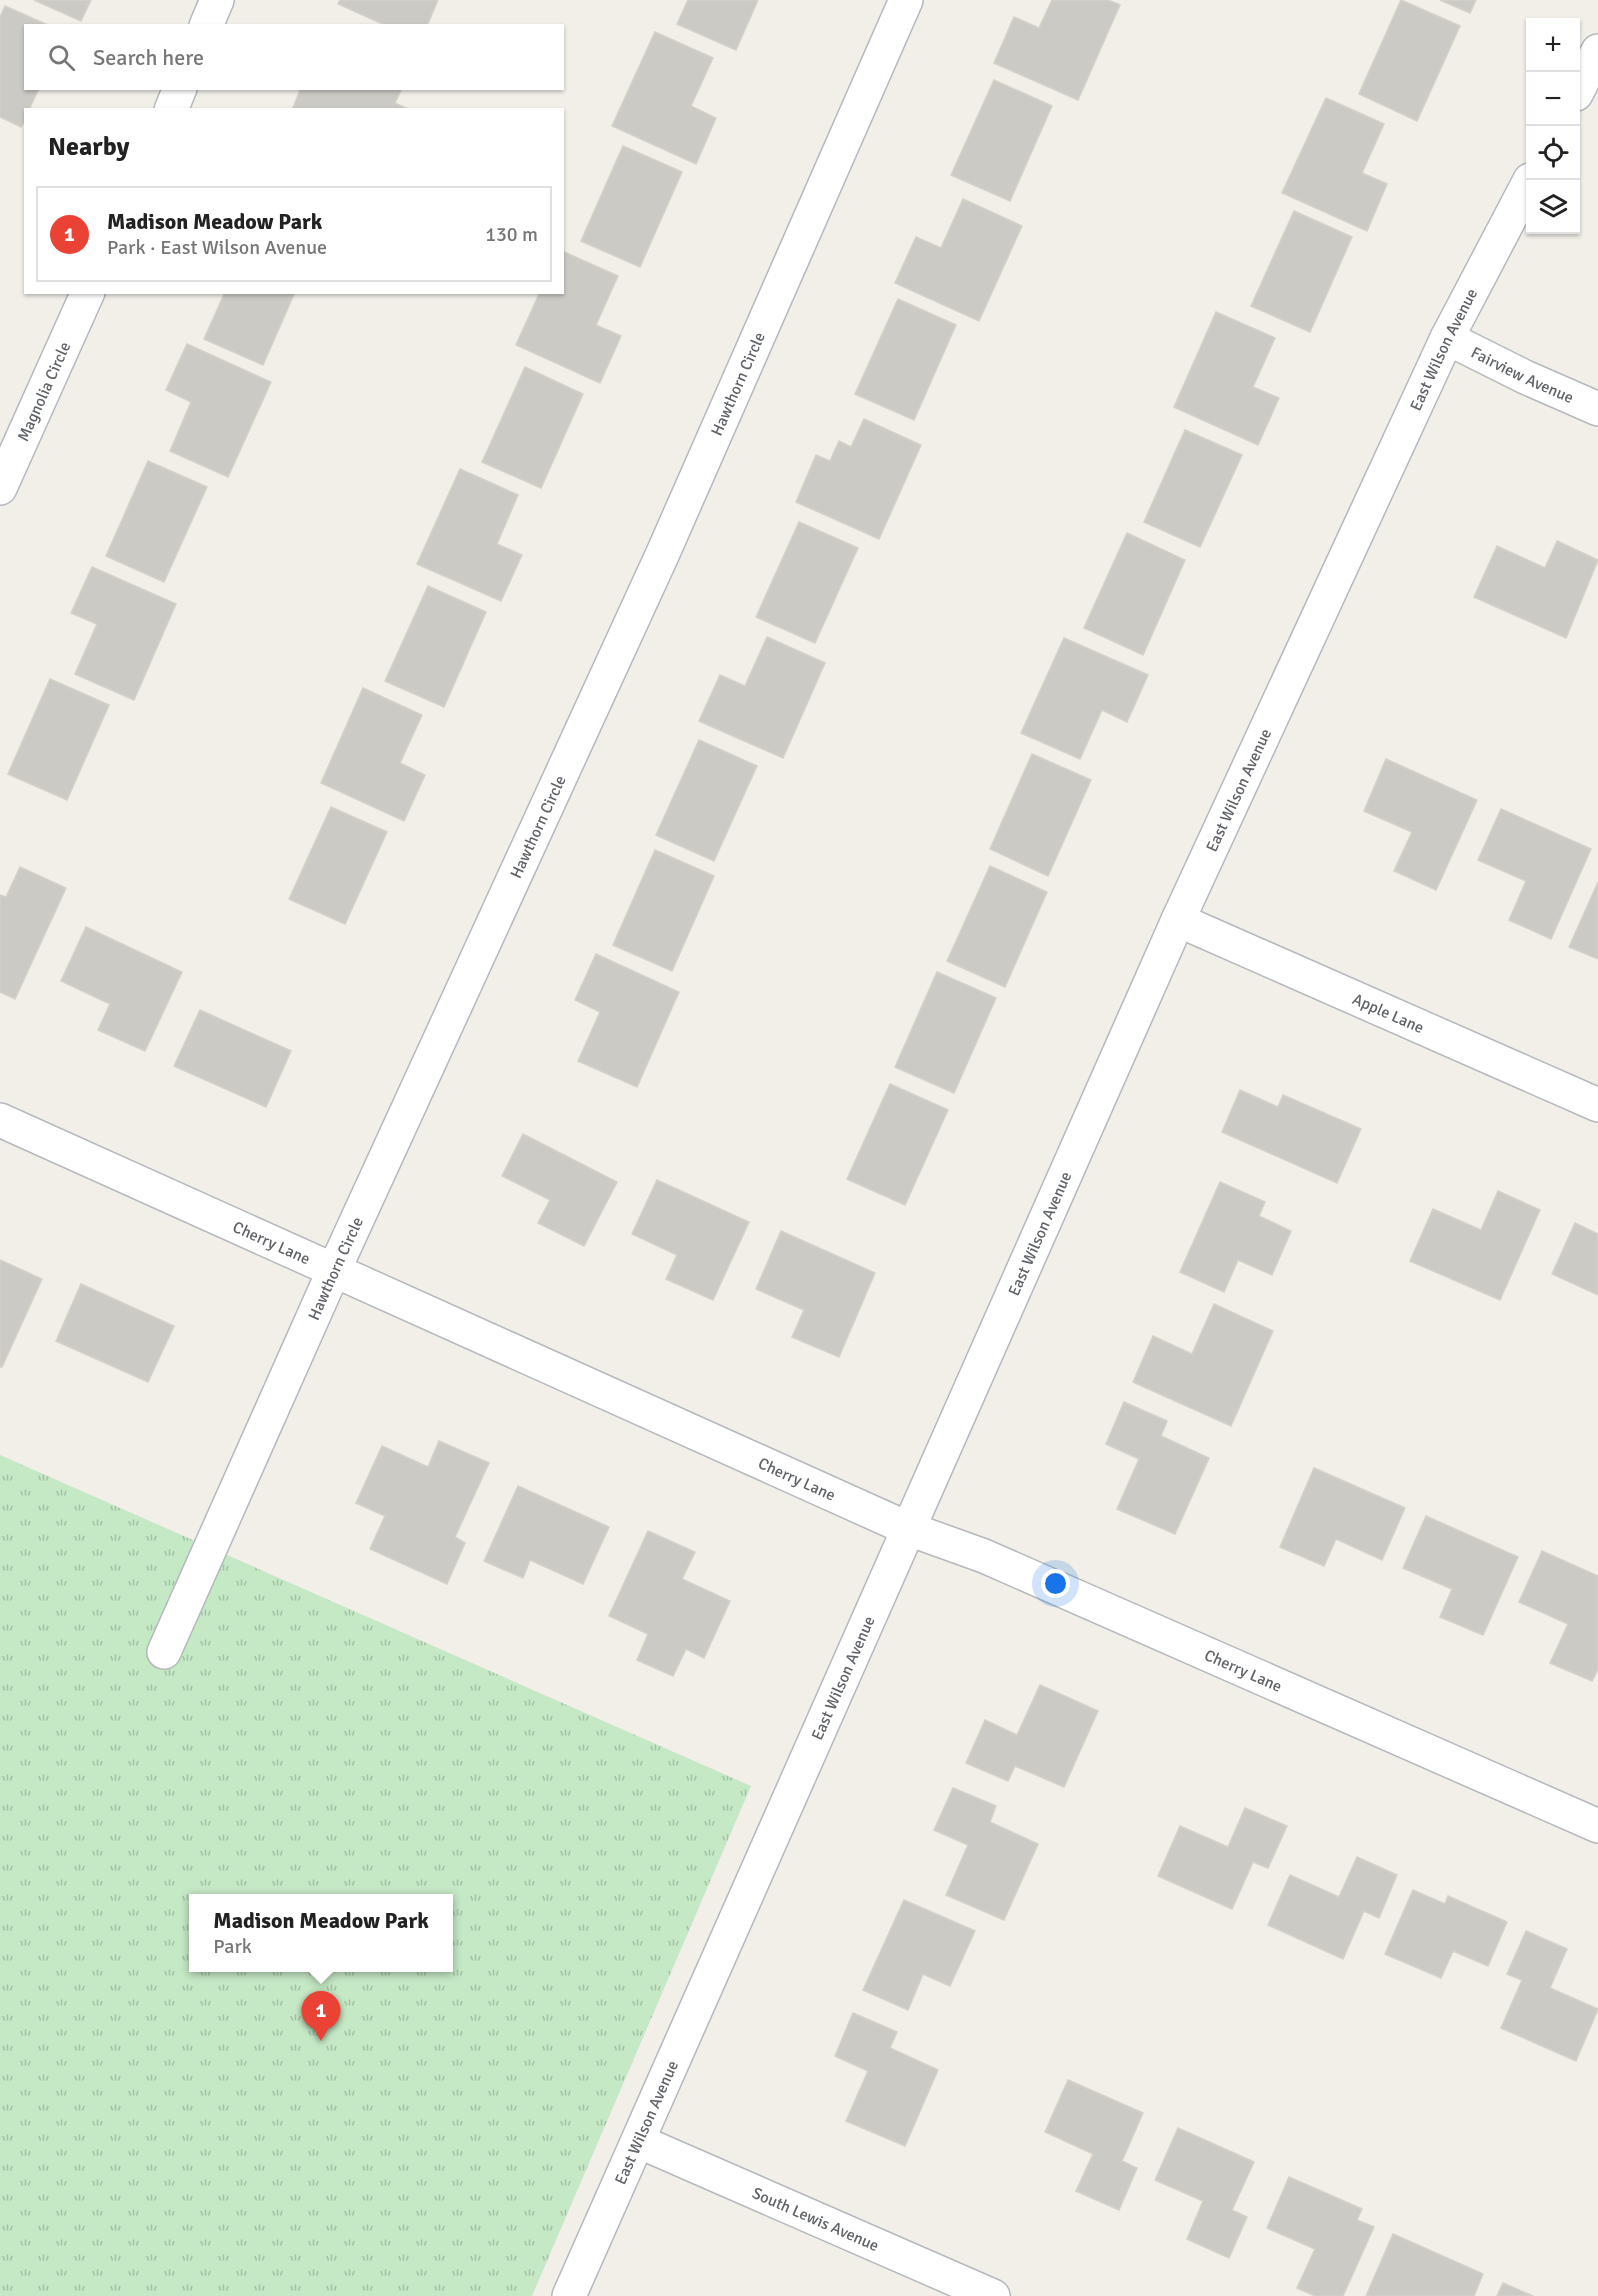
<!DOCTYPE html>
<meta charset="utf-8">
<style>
:root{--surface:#fff;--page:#f6f6f6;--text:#222;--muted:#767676;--line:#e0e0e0;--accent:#ea4335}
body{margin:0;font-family:Signika,sans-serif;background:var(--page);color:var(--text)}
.controls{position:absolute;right:18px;top:18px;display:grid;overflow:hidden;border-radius:0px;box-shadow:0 2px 4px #0004}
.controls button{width:54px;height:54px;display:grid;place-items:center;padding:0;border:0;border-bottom:2px solid var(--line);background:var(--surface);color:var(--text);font:30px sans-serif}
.you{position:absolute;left:1056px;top:1584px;width:21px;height:21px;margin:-15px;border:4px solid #fff;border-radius:50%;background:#1a73e8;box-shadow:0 0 0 9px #1a73e833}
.badge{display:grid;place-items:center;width:39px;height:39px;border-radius:50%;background:var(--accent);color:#fff;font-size:20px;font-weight:700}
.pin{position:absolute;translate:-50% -50px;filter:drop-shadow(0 2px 3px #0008)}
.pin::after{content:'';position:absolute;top:32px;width:21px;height:18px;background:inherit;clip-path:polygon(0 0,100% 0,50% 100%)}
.popup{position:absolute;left:189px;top:1894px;width:264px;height:78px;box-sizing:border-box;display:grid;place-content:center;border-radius:0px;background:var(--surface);filter:drop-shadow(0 2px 4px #0005);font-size:20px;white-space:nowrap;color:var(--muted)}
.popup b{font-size:22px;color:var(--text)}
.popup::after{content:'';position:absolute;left:50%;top:100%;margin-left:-12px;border:12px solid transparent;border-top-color:var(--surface)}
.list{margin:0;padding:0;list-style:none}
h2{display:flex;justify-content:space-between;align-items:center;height:78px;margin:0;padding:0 24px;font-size:26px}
h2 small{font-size:20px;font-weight:400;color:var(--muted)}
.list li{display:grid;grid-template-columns:39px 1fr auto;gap:18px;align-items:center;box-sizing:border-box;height:96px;margin:0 12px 12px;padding:0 12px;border:2px solid var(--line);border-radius:0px}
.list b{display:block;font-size:22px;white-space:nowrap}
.list p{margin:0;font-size:20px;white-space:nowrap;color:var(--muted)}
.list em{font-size:20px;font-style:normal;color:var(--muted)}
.icon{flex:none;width:33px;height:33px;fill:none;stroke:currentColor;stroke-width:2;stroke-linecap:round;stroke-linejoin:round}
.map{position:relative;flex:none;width:1598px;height:2296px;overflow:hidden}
.search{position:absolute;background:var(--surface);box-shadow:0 2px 4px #0004;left:24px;top:24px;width:540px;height:66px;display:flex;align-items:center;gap:15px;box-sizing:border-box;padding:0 21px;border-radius:0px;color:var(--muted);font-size:22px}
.panel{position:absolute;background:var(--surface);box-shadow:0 2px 4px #0004;left:24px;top:108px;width:540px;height:186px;border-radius:0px}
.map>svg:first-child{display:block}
</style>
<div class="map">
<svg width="1598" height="2296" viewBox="0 0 1598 2296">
<defs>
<pattern id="park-tufts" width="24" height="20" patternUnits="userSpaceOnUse" patternTransform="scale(1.5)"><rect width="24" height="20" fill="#c5e8c5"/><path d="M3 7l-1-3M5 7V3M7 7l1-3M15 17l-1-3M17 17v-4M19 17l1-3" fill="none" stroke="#a3c0a4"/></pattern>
</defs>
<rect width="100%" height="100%" fill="#f1efe8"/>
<path fill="url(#park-tufts)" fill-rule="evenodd" d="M0,1455L751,1786L532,2296H0ZM194,1898H448V1968H194Z"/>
<g fill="#cccac5" stroke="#d6d1c6" stroke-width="1.5">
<polygon points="34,0 91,0 81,21"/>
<polygon points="340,0 438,0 427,26 387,26 338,4"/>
<polygon points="688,0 758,0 736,50 677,24"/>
<polygon points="1052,0 1108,0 1120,5 1078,100 994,63 1014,17 1039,28"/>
<polygon points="1401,0 1460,26 1417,121 1359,94"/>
<polygon points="1440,0 1476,0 1470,13"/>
<polygon points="5,6 50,26 26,26 26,88 39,88 29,110 26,110 26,118 21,127 0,117 0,17"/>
<polygon points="655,32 713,58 691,106 716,118 696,164 612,126"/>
<polygon points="994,80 1052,106 1010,201 951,175"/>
<polygon points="301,88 402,88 395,103 410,110 292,110"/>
<polygon points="1326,98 1384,124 1362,173 1387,184 1367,231 1282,193"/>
<polygon points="623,146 682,172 640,267 581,241"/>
<polygon points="963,199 1022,226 979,321 895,283 916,237 941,248"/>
<polygon points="1294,211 1352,237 1310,332 1251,306"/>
<polygon points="562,251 618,276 596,325 621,336 600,383 516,345 540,292 562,292"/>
<polygon points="225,292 295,292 263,365 204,339"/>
<polygon points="898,299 956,325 914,420 855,394"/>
<polygon points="1216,312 1275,338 1253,387 1279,398 1258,445 1174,407"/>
<polygon points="187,344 271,382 228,477 170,451 191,402 166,390"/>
<polygon points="525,367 583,394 541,488 482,462"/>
<polygon points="864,419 921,445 879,539 796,502 816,455 830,461 839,441 851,447"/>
<polygon points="1185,430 1242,455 1200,547 1144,522"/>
<polygon points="148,461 207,487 164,582 106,556"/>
<polygon points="460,469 518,495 497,544 522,555 501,601 417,564"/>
<polygon points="799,522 858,548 815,643 756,617"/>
<polygon points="1127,533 1185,560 1143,655 1084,628"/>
<polygon points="1557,541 1598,560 1566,638 1474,597 1497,546 1545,568"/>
<polygon points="92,567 176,604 134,700 75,674 97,624 71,613"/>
<polygon points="428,586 486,612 444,707 385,681"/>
<polygon points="767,637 825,663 783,758 699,721 720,675 745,686"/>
<polygon points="1064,638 1148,675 1127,722 1102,710 1080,759 1021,733"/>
<polygon points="50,679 109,705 67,800 8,774"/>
<polygon points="363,688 422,715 400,763 425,775 404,821 321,783"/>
<polygon points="699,740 757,766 714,861 656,835"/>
<polygon points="1032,754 1091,780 1048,876 990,849"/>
<polygon points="1386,759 1477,800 1436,890 1394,871 1412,832 1364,811"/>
<polygon points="331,807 387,832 345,924 289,899"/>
<polygon points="1501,809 1591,849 1551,939 1509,920 1526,881 1478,860"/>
<polygon points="655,850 714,876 672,971 613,945"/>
<polygon points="990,866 1047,892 1005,987 947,961"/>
<polygon points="20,867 66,888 15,999 0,992 0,895 6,897"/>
<polygon points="1598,882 1598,959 1569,947"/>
<polygon points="86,927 182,972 145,1051 98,1030 110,1004 61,981"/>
<polygon points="596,954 679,992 637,1087 578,1061 600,1012 575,1000"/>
<polygon points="937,972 996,998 954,1093 895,1067"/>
<polygon points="200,1010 291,1051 266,1107 174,1066"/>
<polygon points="890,1084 948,1110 905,1205 847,1179"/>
<polygon points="1240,1090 1278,1107 1283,1095 1361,1129 1337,1183 1222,1132"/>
<polygon points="523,1134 617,1182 584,1246 538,1223 550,1200 502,1176"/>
<polygon points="657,1180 749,1222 713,1300 666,1279 677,1255 632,1234"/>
<polygon points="1220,1182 1265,1202 1259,1216 1291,1231 1272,1275 1238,1260 1224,1292 1180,1272"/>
<polygon points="1498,1191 1540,1210 1500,1300 1410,1261 1433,1209 1481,1230"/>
<polygon points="1575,1223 1598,1234 1598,1295 1552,1274"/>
<polygon points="781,1231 875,1273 839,1357 792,1337 804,1310 756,1289"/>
<polygon points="0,1260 42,1279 2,1367 0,1367"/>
<polygon points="81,1284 174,1326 148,1382 56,1341"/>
<polygon points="1214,1304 1273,1331 1231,1426 1133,1382 1153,1336 1192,1354"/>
<polygon points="1124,1402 1167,1421 1161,1436 1209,1458 1175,1534 1117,1509 1139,1459 1106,1444"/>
<polygon points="439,1441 489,1463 455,1537 465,1543 447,1584 370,1549 385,1516 356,1503 382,1446 428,1467"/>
<polygon points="1314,1468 1405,1508 1382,1560 1336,1539 1324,1566 1280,1547"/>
<polygon points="518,1486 609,1527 583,1584 530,1560 523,1578 484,1561"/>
<polygon points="1426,1516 1518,1557 1483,1635 1440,1617 1452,1589 1403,1568"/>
<polygon points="648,1531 695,1552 682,1579 730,1601 704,1658 686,1649 673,1676 637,1660 648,1634 609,1616"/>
<polygon points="1542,1551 1598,1576 1598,1669 1592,1681 1550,1663 1568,1624 1519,1602"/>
<polygon points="1040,1685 1098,1711 1064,1787 1015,1766 1008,1781 966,1763 985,1720 1017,1735"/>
<polygon points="953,1788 996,1806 990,1822 1038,1844 1004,1920 946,1895 968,1845 934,1830"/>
<polygon points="1245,1808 1287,1826 1268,1868 1253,1862 1232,1909 1158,1876 1180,1826 1228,1847"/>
<polygon points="1357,1857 1397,1875 1379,1918 1364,1911 1343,1959 1268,1925 1290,1875 1339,1897"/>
<polygon points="1413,1890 1445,1904 1448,1896 1507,1922 1488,1966 1453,1951 1441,1978 1385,1954"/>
<polygon points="904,1900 975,1931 950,1986 923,1974 908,2010 863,1990"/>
<polygon points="1526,1931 1567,1949 1550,1988 1598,2009 1576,2061 1501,2028 1522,1980 1507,1974"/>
<polygon points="853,2013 897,2032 890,2048 938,2070 905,2146 846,2121 868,2071 835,2056"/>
<polygon points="1068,2080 1143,2113 1122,2161 1137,2168 1119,2210 1076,2191 1093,2154 1045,2132"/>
<polygon points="1178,2128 1254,2162 1232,2210 1247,2217 1229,2258 1187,2239 1203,2201 1155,2180"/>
<polygon points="1289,2177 1362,2209 1357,2220 1374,2227 1343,2296 1315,2296 1297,2288 1315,2249 1267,2228"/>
<polygon points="1393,2234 1483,2274 1474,2296 1366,2296"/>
<polygon points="1503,2283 1533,2296 1497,2296"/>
</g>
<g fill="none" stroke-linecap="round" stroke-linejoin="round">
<g stroke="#b5b8bc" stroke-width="36">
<g id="minor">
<polyline points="206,26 217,0"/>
<polyline points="1576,94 1598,51"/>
<polyline points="171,110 180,88"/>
<path id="s1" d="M1447,338L1525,377L1598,409"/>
<path id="s2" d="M0,488L88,292"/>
<path id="s3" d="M1178,920L1598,1105"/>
<path id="s4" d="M0,1120L909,1529L984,1556L1598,1826"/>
<path id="s5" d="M164,1652L334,1270L663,553L906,0"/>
<path id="s6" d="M638,2141L993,2296"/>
<path id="s7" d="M569,2296L1178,920L1447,338L1530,180"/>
</g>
</g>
<use href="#minor" stroke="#fff" stroke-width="33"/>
</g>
<g text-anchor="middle" stroke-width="6" stroke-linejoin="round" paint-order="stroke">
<g font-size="16" fill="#5f6368" stroke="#fff">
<text dy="6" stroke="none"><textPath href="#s7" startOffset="2134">East Wilson Avenue</textPath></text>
<text dy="6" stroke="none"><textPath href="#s1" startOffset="84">Fairview Avenue</textPath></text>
<text dy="6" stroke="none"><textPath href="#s5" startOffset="1392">Hawthorn Circle</textPath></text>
<text dy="6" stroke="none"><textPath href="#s2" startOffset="106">Magnolia Circle</textPath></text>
<text dy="6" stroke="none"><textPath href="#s7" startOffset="1648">East Wilson Avenue</textPath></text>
<text dy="6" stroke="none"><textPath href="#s5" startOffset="906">Hawthorn Circle</textPath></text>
<text dy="6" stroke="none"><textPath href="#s3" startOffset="230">Apple Lane</textPath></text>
<text dy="6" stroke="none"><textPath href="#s7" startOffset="1162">East Wilson Avenue</textPath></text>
<text dy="6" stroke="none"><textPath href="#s4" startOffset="298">Cherry Lane</textPath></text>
<text dy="6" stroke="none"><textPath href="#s5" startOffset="420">Hawthorn Circle</textPath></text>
<text dy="6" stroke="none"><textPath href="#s4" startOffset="874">Cherry Lane</textPath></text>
<text dy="6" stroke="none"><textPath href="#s4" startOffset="1360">Cherry Lane</textPath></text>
<text dy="6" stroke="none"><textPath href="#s7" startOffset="676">East Wilson Avenue</textPath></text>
<text dy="6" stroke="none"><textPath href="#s7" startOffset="190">East Wilson Avenue</textPath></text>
<text dy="6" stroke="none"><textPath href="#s6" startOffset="194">South Lewis Avenue</textPath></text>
</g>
</g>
</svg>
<div class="controls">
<button>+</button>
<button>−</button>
<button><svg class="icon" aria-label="locate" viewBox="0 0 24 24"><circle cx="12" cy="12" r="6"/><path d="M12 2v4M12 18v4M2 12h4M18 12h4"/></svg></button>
<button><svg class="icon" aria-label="layers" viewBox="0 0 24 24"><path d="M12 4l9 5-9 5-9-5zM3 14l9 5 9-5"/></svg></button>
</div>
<div class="you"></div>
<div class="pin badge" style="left:321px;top:2041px">1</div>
<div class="popup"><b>Madison Meadow Park</b>Park</div>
<div class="search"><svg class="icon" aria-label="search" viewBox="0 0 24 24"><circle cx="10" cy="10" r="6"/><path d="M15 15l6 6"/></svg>Search here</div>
<section class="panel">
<h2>Nearby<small></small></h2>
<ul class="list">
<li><span class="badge">1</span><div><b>Madison Meadow Park</b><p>Park · East Wilson Avenue</p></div><em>130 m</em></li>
</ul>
</section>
</div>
